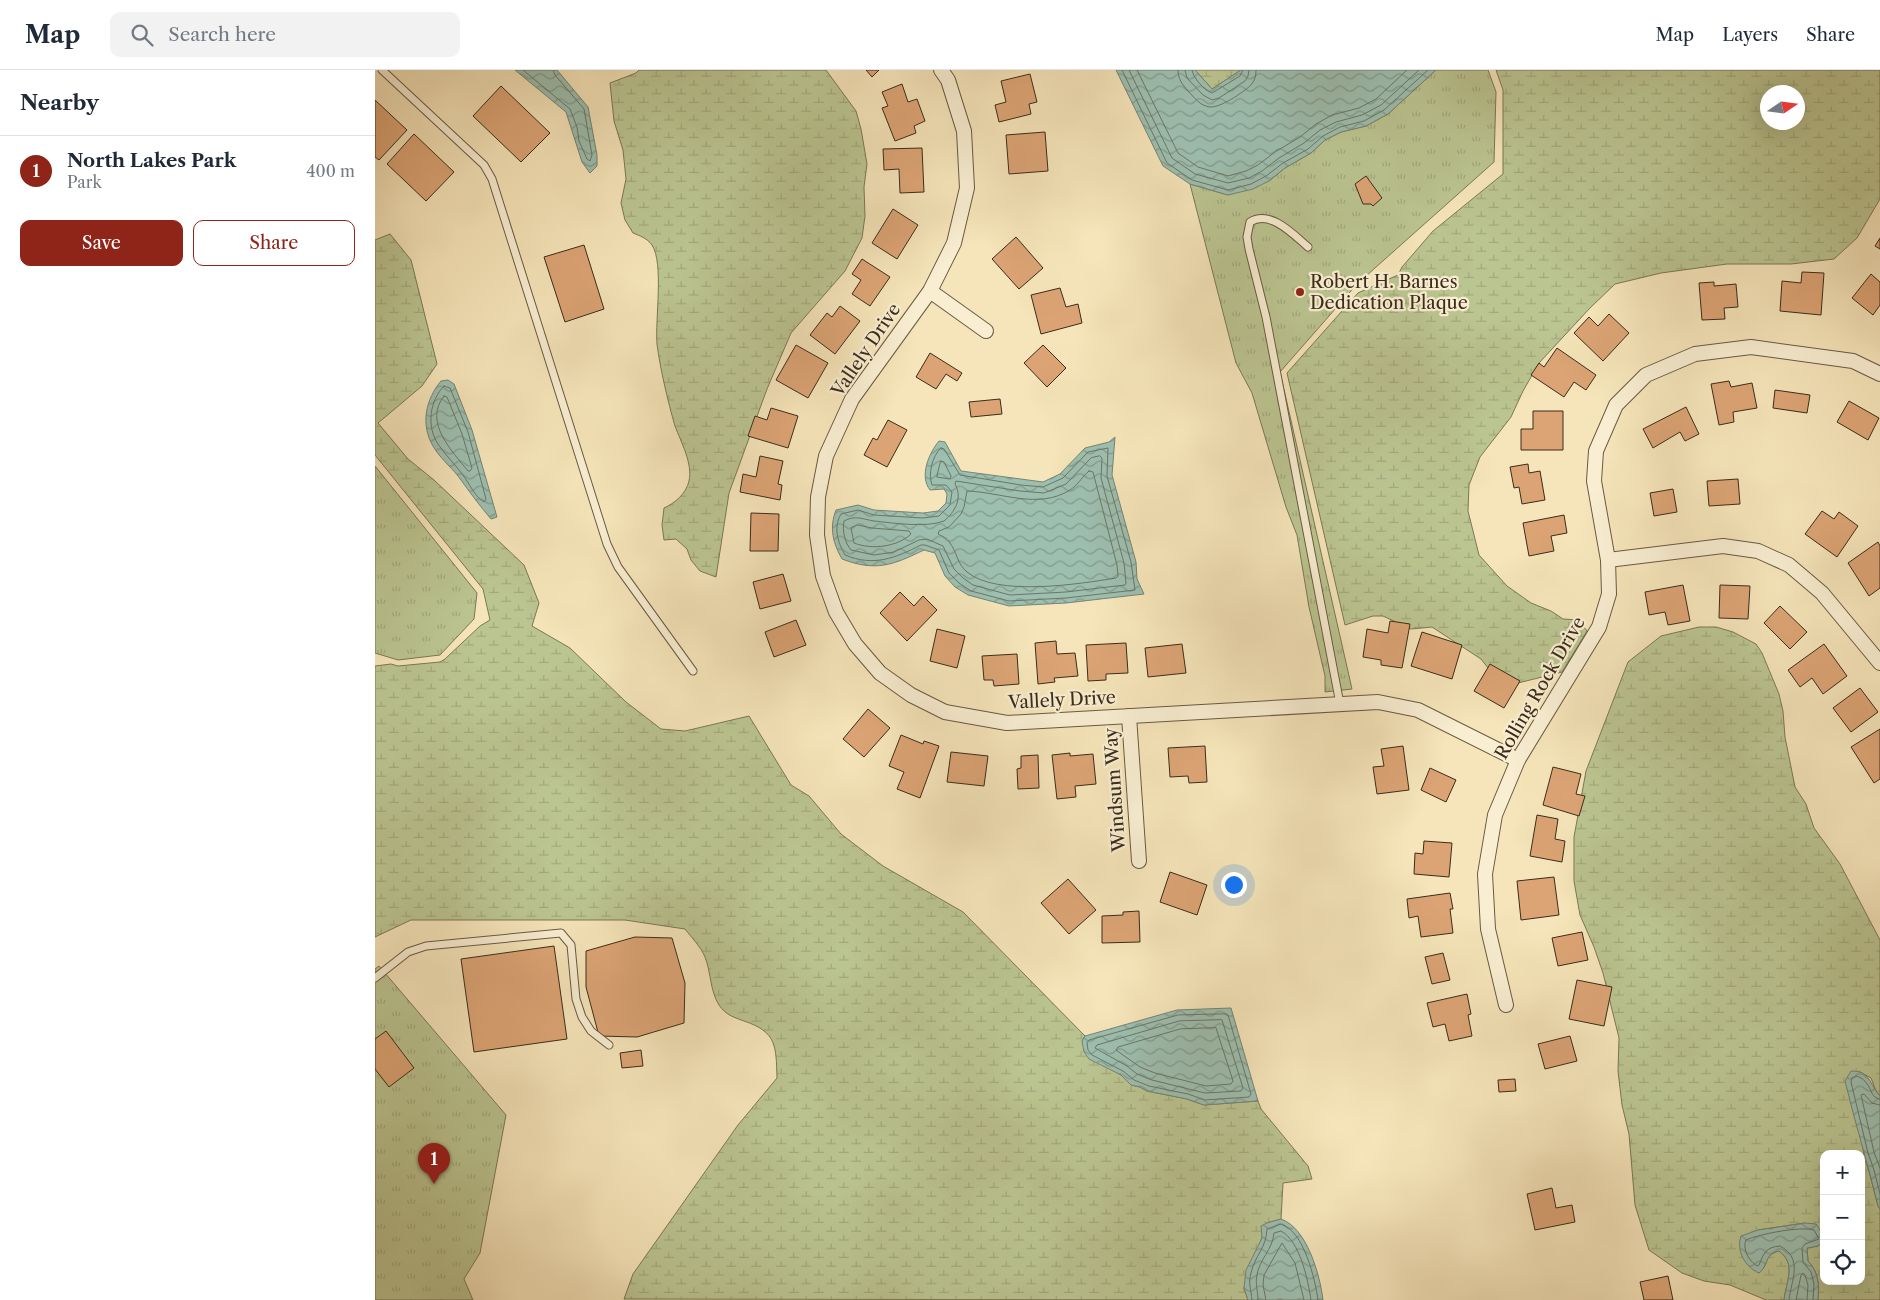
<!DOCTYPE html>
<meta charset="utf-8">
<style>
:root{--surface:#fff;--page:#f2f2f3;--text:#1f2937;--muted:#747a83;--line:#e0e1e3;--accent:#8f2418}
body{margin:0;font-family:"Libre Caslon Text",serif;background:var(--page);color:var(--text)}
.controls{position:absolute;right:15px;bottom:15px;display:grid;overflow:hidden;border-radius:10px;box-shadow:0 5px 20px #0002}
.controls button{width:45px;height:45px;display:grid;place-items:center;padding:0;border:0;border-bottom:1px solid var(--line);background:var(--surface);color:var(--text);font:25px sans-serif}
.compass{position:absolute;left:1385px;top:15px;width:45px;height:45px;border-radius:50%;background:var(--surface);box-shadow:0 5px 20px #0002;rotate:77deg}
.you{position:absolute;left:858px;top:814px;width:18px;height:18px;margin:-12px;border:4px solid #fff;border-radius:50%;background:#1a73e8;box-shadow:0 0 0 8px #1a73e833}
.badge{display:grid;place-items:center;width:32px;height:32px;border-radius:50%;background:var(--accent);color:#fff;font-size:16px;font-weight:700}
.pin{position:absolute;translate:-50% -41px;filter:drop-shadow(0 1px 2px #0008)}
.pin::after{content:'';position:absolute;top:26px;width:18px;height:15px;background:inherit;clip-path:polygon(0 0,100% 0,50% 100%)}
.list{margin:0;padding:0;list-style:none}
h2{display:flex;justify-content:space-between;align-items:center;height:65px;margin:0;padding:0 20px;font-size:21px}
h2 small{font-size:16px;font-weight:400;color:var(--muted)}
.list li{display:grid;grid-template-columns:32px 1fr auto;gap:15px;align-items:center;box-sizing:border-box;height:70px;padding:0 20px;border-top:1px solid var(--line)}
.list b{display:block;font-size:19px;white-space:nowrap}
.list p{margin:0;font-size:16px;white-space:nowrap;color:var(--muted)}
.list em{font-size:16px;font-style:normal;color:var(--muted)}
.actions{display:flex;gap:10px;padding:15px 20px}
.actions a{flex:1;padding:11px 0;border:1px solid var(--accent);border-radius:10px;text-align:center;font-size:18px;color:var(--accent)}
.actions .main{background:var(--accent);color:#fff}
.icon{flex:none;width:28px;height:28px;fill:none;stroke:currentColor;stroke-width:2;stroke-linecap:round;stroke-linejoin:round}
.map{position:relative;flex:none;width:1505px;height:1230px;overflow:hidden}
header{display:flex;align-items:center;gap:30px;box-sizing:border-box;height:70px;padding:0 25px;background:var(--surface);border-bottom:1px solid var(--line)}
header strong{font-size:24px}
nav{display:flex;gap:28px;margin-inline-start:auto;font-size:18px}
.search{width:350px;height:45px;background:var(--page);display:flex;align-items:center;gap:12px;box-sizing:border-box;padding:0 18px;border-radius:10px;color:var(--muted);font-size:19px}
main{display:flex}
aside{flex:1;background:var(--surface)}
.map>svg:first-child{display:block}
</style>
<header>
<strong>Map</strong>
<div class="search"><svg class="icon" aria-label="search" viewBox="0 0 24 24"><circle cx="10" cy="10" r="6"/><path d="M15 15l6 6"/></svg>Search here</div>
<nav><a>Map</a><a>Layers</a><a>Share</a></nav>
</header>
<main>
<aside>
<h2>Nearby<small></small></h2>
<ul class="list">
<li><span class="badge">1</span><div><b>North Lakes Park</b><p>Park</p></div><em>400 m</em></li>
</ul>
<div class="actions"><a class="main">Save</a><a>Share</a></div>
</aside>
<div class="map">
<svg width="1505" height="1230" viewBox="0 0 1505 1230">
<defs>
<pattern id="wetland-marsh" width="20" height="14" patternUnits="userSpaceOnUse" patternTransform="scale(1.25)"><rect width="20" height="14" fill="#bbc591"/><path d="M1 5h8M5 5V1M11 12h8M15 12V8" fill="none" stroke="#a2a97c"/></pattern>
<pattern id="park-tufts" width="24" height="20" patternUnits="userSpaceOnUse" patternTransform="scale(1.25)"><rect width="24" height="20" fill="#bbc591"/><path d="M3 7l-1-3M5 7V3M7 7l1-3M15 17l-1-3M17 17v-4M19 17l1-3" fill="none" stroke="#a2a97c"/></pattern>
<pattern id="water-waves" width="16" height="10" patternUnits="userSpaceOnUse" patternTransform="scale(1.25)"><rect width="16" height="10" fill="#9dbfb0"/><path d="M0 5q4-4 8 0t8 0" fill="none" stroke="#819b8e"/></pattern>
</defs>
<rect width="100%" height="100%" fill="#f6e5ba"/>
<filter id="stains"><feTurbulence type="fractalNoise" baseFrequency=".004" numOctaves="4"/><feColorMatrix values="0 0 0 0 .2 0 0 0 0 .09 0 0 0 0 .02 0 0 0 .5 -.17"/></filter>
<radialGradient id="worn" r=".72"><stop offset=".6" stop-color="#630" stop-opacity="0"/><stop offset="1" stop-color="#630" stop-opacity=".3"/></radialGradient>
<g fill="url(#wetland-marsh)" stroke="#7a7856" fill-rule="evenodd">
<path d="M264,0H451L481,41L486,59L492,94L489,117L490,146L487,168L470,201L416,263L392,319L354,423L341,507L325,501L316,490L312,479L301,469L289,470L287,455L289,438C300,433 311,424 314,411C318,394 306,372 300,356C293,332 285,298 282,274C280,250 289,193 277,175C272,168 265,166 258,163L250,150L246,133L251,109L248,80L239,51L235,13L261,3Z"/>
<polygon points="820,0 866,0 837,19"/>
<path d="M1121,0H1505V129L1482,168L1459,189L1416,194H1352L1286,203L1240,214L1215,238L1164,293L1148,321L1136,347L1105,387L1094,415L1093,441L1104,485L1132,516L1156,533L1176,541L1188,549L1204,550L1212,561L1187,602L1143,613L1113,598L1106,589L1057,557L1036,559L1008,546H998L970,555L912,303L983,223L1023,205L1027,197L1058,161L1128,104V20ZM1392,22H1422V52H1392Z"/>
<path d="M15,164L36,190L62,294L47,316L3,353L33,389L59,410L149,495L164,533L157,556L195,578L251,632L286,659L310,661L374,646L416,715L434,726L466,764L508,796L588,842L710,966L707,971L734,998L746,1005L756,1015L765,1017L772,1021L812,1029L829,1035L883,1031L886,1039L933,1096L937,1109L908,1113L906,1149L892,1153L869,1218L873,1230L249,1229L258,1204L363,1055L402,1008C401,976 402,962 369,951C358,947 351,945 344,935C335,921 336,902 330,887C326,877 316,867 310,859L250,850H36L0,867V596L16,594L23,596L65,592L70,589L105,556L115,550L108,519L0,385V170Z"/>
<path d="M1324,557H1341L1358,562L1381,574L1387,583L1404,624L1408,641L1410,667L1420,717L1431,734L1439,758L1465,794L1505,870V1026L1501,1021L1496,1008L1483,1001L1489,1087L1494,1101L1503,1136L1505,1139V1230H1443C1444,1214 1444,1203 1433,1191L1432,1178L1443,1176L1430,1153L1383,1160L1384,1203C1395,1194 1388,1185 1404,1181C1422,1194 1411,1212 1409,1230H1391L1355,1215L1329,1211L1307,1203L1274,1180L1260,1135L1254,1064L1247,1035L1243,1001L1244,968L1228,903L1219,877L1205,845L1199,811V767L1211,701L1253,592L1286,566ZM1449,1084H1486V1211H1449Z"/>
</g>
<g fill="url(#park-tufts)" stroke="#7a7856">
<polygon points="1061,0 1113,0 1121,22 1119,92 982,214 905,302 977,619 950,622 950,606 934,537 922,465 911,437 877,323 861,293 815,114 853,125 894,111 910,98 936,83 950,70 966,62 991,56 1013,44"/>
<polygon points="0,396 102,523 99,549 65,585 23,590 0,583"/>
<polygon points="4,896 131,1045 105,1183 89,1209 98,1230 0,1230 0,899"/>
</g>
<g fill="url(#water-waves)" stroke="#758474">
<polygon points="140,0 182,0 213,37 222,85 222,96 215,103 207,92 191,42"/>
<polygon points="741,0 820,0 837,19 866,0 1061,0 1013,44 991,56 966,62 950,70 936,83 910,98 894,111 878,119 853,125 815,114 788,96"/>
<path d="M73,310L79,314L97,360L122,447L116,449C104,435 94,421 83,406C75,396 64,387 58,376C45,354 51,329 66,311Z"/>
<path d="M740,367L737,405L761,492L762,509L769,524L691,533L634,536L593,525L580,517L570,506L560,483L549,480C518,495 501,502 467,489C458,473 454,458 461,440L483,435L499,440L548,443L563,441L571,433L572,424L569,419L555,420C544,406 554,383 564,371L570,372L586,401L668,412L685,404L710,378L734,372Z"/>
<polygon points="856,938 883,1031 829,1035 812,1029 772,1021 765,1017 756,1015 746,1005 714,989 709,982 707,971 710,966 802,940"/>
<path d="M1476,1001C1496,1001 1494,1014 1505,1026V1139L1503,1136C1493,1094 1480,1053 1470,1011Z"/>
<path d="M906,1149C932,1158 945,1205 948,1230H873L869,1218L871,1200L887,1168L886,1156L892,1153Z"/>
<path d="M1430,1153L1441,1154C1446,1160 1447,1165 1448,1172L1443,1176L1432,1178L1433,1191C1444,1203 1444,1214 1443,1230H1409C1411,1212 1422,1194 1404,1181C1388,1185 1395,1194 1384,1203C1370,1197 1361,1181 1366,1166L1383,1160Z"/>
</g>
<g fill="none" stroke-linecap="round" stroke-linejoin="round">
<g stroke="#6c7665" stroke-width="1">
<polyline points="148,0 195,39 202,57 204,71 212,89 215,91 217,85 209,39 180,5 178,0"/>
<polyline points="747,0 792,93 817,110 853,120 876,114 891,106 908,93 933,79 948,66 965,57 989,51 1009,40 1053,0"/>
<polyline points="754,0 797,88 820,104 853,113 874,108 887,101 904,88 929,73 945,60 961,52 987,45 1006,35 1044,0"/>
<polyline points="762,0 803,83 823,97 853,106 871,101 883,95 900,82 925,67 941,54 957,45 984,38 1001,29 1032,0"/>
<path d="M803,0C803,9 807,14 813,21C819,27 825,36 835,37C845,38 869,22 876,15C880,10 881,6 881,0"/>
<polyline points="810,0 812,8 828,25 837,30 844,28 870,11 873,6 874,0"/>
<path d="M817,0C818,8 829,20 837,23L865,6L868,0"/>
<path d="M69,316L75,318L93,362L111,429L109,432C100,427 94,413 88,405C80,394 70,385 63,374C51,356 55,330 69,316Z"/>
<path d="M69,326L72,327L87,364L97,398L95,401H93C77,381 48,352 69,326Z"/>
<path d="M566,378L569,379L585,405L646,415L668,417L688,408L713,382L733,378L732,406L756,492L760,520L691,528L634,531L596,521L584,513L574,503L564,480L550,475H546C520,488 499,497 470,485C463,473 458,457 466,444L483,440L499,445L548,448L564,446L575,435L577,422L571,415H557C553,404 557,386 566,378Z"/>
<path d="M725,386L727,388L726,408L749,493L751,513L750,515L691,522L635,525L598,515L588,508L579,499L568,476L552,469L544,470L519,482L499,485L476,480C470,473 467,461 469,451C480,445 487,449 499,451C518,453 551,458 569,451C580,442 588,428 580,414L581,411L645,421L669,423L691,414L716,388Z"/>
<polygon points="566,391 569,392 576,406 575,409 562,407"/>
<path d="M714,401L718,402L742,495L743,506L741,508C704,514 622,527 592,502C582,494 582,482 575,473C572,468 567,466 563,464L564,461L574,457L586,444L589,437L592,421C626,422 663,440 695,420C702,416 707,407 714,401Z"/>
<path d="M483,455L497,458L534,461L536,464C522,477 497,480 479,473L476,458Z"/>
<polygon points="851,944 853,945 876,1024 874,1027 830,1030 813,1024 774,1016 759,1010 748,1001 717,985 713,980 712,973 714,970 803,945"/>
<polygon points="847,950 868,1018 866,1021 830,1023 777,1010 762,1004 752,996 720,978 722,975 804,951"/>
<polygon points="841,958 858,1011 856,1014 831,1016 780,1003 765,997 741,980 743,977 805,959"/>
<path d="M1505,1029C1496,1028 1497,1020 1492,1014C1490,1010 1486,1008 1482,1006L1477,1008L1476,1012L1493,1083L1499,1100L1505,1124"/>
<polyline points="1505,1035 1497,1033 1489,1024 1486,1025 1499,1082 1505,1098"/>
<path d="M877,1230C876,1220 873,1212 876,1203C880,1185 891,1179 892,1159L906,1154C929,1161 940,1209 943,1230"/>
<path d="M883,1230C883,1221 880,1214 882,1205C884,1190 898,1179 899,1163L906,1161C925,1171 933,1210 936,1230"/>
<polyline points="891,1230 888,1215 889,1205 907,1173 920,1193 929,1230"/>
<path d="M1414,1230C1416,1210 1429,1189 1405,1176C1391,1177 1389,1183 1384,1195L1382,1196C1374,1191 1367,1179 1371,1170C1385,1164 1425,1156 1439,1160L1444,1169L1430,1174L1427,1178L1428,1192L1436,1202L1439,1214L1438,1230"/>
<polyline points="1421,1230 1426,1205 1428,1203 1430,1205 1433,1215 1432,1230"/>
</g>
</g>
<g fill="#dca475" stroke="#3a2c1a">
<polygon points="491,0 504,0 497,7"/>
<polygon points="655,4 662,32 654,34 656,44 624,52 620,35 631,32 626,11"/>
<polygon points="527,14 533,32 542,29 550,51 539,56 541,63 520,71 507,38 513,36 507,22"/>
<polygon points="126,16 175,63 146,92 98,46"/>
<polygon points="0,30 32,60 4,90 0,87"/>
<polygon points="670,62 673,101 634,104 631,65"/>
<polygon points="39,64 79,102 51,131 12,94"/>
<polygon points="547,78 549,122 525,123 524,99 509,100 508,79"/>
<polygon points="991,106 1007,128 998,136 996,134 988,134 980,114"/>
<polygon points="518,139 543,155 522,189 497,173"/>
<polygon points="641,167 668,198 644,219 617,189"/>
<polygon points="1505,168 1505,179 1500,176"/>
<polygon points="209,175 229,239 190,252 169,187"/>
<polygon points="487,189 515,207 495,236 477,224 486,210 477,204"/>
<polygon points="1427,202 1449,203 1446,245 1405,241 1407,211 1426,213"/>
<polygon points="1496,204 1505,212 1505,235 1498,245 1477,228"/>
<polygon points="1339,212 1339,216 1361,214 1363,237 1349,238 1350,249 1327,250 1324,213"/>
<polygon points="685,218 691,237 703,234 707,253 666,264 656,225"/>
<polygon points="465,236 485,251 460,284 435,265 452,243 457,247"/>
<polygon points="1234,244 1254,263 1228,291 1199,263 1214,247 1223,256"/>
<polygon points="421,275 453,293 433,328 401,310"/>
<polygon points="668,275 691,298 672,317 649,293"/>
<polygon points="1182,278 1221,305 1211,320 1199,312 1189,327 1156,305 1164,293 1169,297"/>
<polygon points="555,283 587,303 582,311 571,304 561,319 541,307"/>
<polygon points="1354,311 1356,317 1377,313 1382,338 1358,342 1359,352 1344,355 1336,314"/>
<polygon points="1400,320 1435,325 1432,343 1398,338"/>
<polygon points="625,329 627,344 596,347 594,332"/>
<polygon points="1474,331 1504,348 1493,370 1462,352"/>
<polygon points="1311,337 1324,364 1310,371 1305,362 1278,378 1268,359"/>
<polygon points="396,338 423,346 413,378 373,366 380,346 392,350"/>
<polygon points="1158,341 1188,341 1188,380 1146,380 1146,359 1158,359"/>
<polygon points="513,350 532,360 512,397 489,385 498,368 502,370"/>
<polygon points="385,386 408,391 403,414 407,415 405,430 365,422 368,404 381,407"/>
<polygon points="1153,394 1154,403 1165,401 1170,430 1147,434 1144,417 1139,418 1135,397"/>
<polygon points="1363,409 1365,434 1334,436 1332,411"/>
<polygon points="1298,419 1302,442 1279,446 1275,423"/>
<polygon points="1447,441 1459,449 1464,442 1483,456 1462,487 1430,464"/>
<polygon points="376,443 404,444 403,481 375,481"/>
<polygon points="1189,445 1192,463 1176,466 1179,481 1154,486 1148,453"/>
<polygon points="1503,472 1505,476 1505,518 1494,526 1473,493"/>
<polygon points="408,504 416,531 385,539 378,512"/>
<polygon points="1308,515 1315,551 1293,555 1290,542 1274,545 1270,522"/>
<polygon points="1345,515 1375,516 1373,549 1344,548"/>
<polygon points="525,522 539,536 548,526 562,540 532,571 505,543"/>
<polygon points="1405,536 1432,562 1415,579 1389,553"/>
<polygon points="421,550 431,575 399,587 390,562"/>
<polygon points="1015,551 1035,554 1027,598 1006,595 1006,590 988,587 992,559 1013,563"/>
<polygon points="562,559 590,566 582,598 555,591"/>
<polygon points="1047,562 1087,575 1077,609 1036,596"/>
<polygon points="681,571 682,584 700,583 703,606 679,608 680,612 663,614 660,573"/>
<polygon points="751,573 753,603 731,604 731,610 713,611 711,575"/>
<polygon points="807,574 811,603 773,607 770,578"/>
<polygon points="1449,574 1472,606 1448,624 1437,608 1425,617 1413,600"/>
<polygon points="642,584 644,614 619,616 618,610 609,610 607,586"/>
<polygon points="1115,594 1145,611 1129,638 1099,621"/>
<polygon points="1485,618 1503,642 1476,662 1458,638"/>
<polygon points="493,639 515,658 489,687 468,669"/>
<polygon points="1505,659 1505,709 1499,713 1476,677"/>
<polygon points="526,665 548,674 549,671 564,676 545,728 522,719 529,702 514,696"/>
<polygon points="830,676 832,712 814,713 813,706 795,707 793,678"/>
<polygon points="1028,676 1034,720 1002,724 998,697 1009,696 1006,679"/>
<polygon points="576,682 613,686 609,716 572,712"/>
<polygon points="695,683 695,686 718,684 721,714 700,716 701,727 682,729 677,685"/>
<polygon points="663,685 664,718 643,719 642,699 646,698 646,686"/>
<polygon points="1178,697 1206,704 1201,724 1210,726 1204,746 1168,735"/>
<polygon points="1055,698 1081,710 1071,732 1046,720"/>
<polygon points="1162,745 1183,749 1180,769 1190,771 1187,792 1155,786"/>
<polygon points="1049,771 1077,773 1074,807 1039,804 1040,783 1048,784"/>
<polygon points="795,802 832,815 822,845 785,832"/>
<polygon points="1179,807 1184,845 1146,850 1142,811"/>
<polygon points="693,809 721,840 694,864 666,833"/>
<polygon points="1075,823 1078,839 1075,839 1078,863 1046,867 1043,846 1034,848 1032,829"/>
<polygon points="764,841 765,872 727,873 727,846 748,845 748,842"/>
<polygon points="1207,862 1213,890 1183,896 1177,868"/>
<polygon points="260,867 297,868 310,913 309,953 262,967 224,966 211,917 211,881"/>
<polygon points="179,876 192,969 99,982 86,889"/>
<polygon points="1068,883 1075,910 1057,914 1050,887"/>
<polygon points="1202,910 1237,917 1229,956 1194,949"/>
<polygon points="1092,924 1096,944 1093,945 1097,966 1074,971 1070,954 1058,957 1052,933"/>
<polygon points="11,961 39,998 14,1017 0,999 0,969"/>
<polygon points="1195,966 1202,991 1170,999 1163,974"/>
<polygon points="266,980 268,996 247,998 245,983"/>
<polygon points="1140,1009 1141,1021 1124,1022 1123,1010"/>
<polygon points="1177,1118 1181,1138 1197,1135 1200,1152 1160,1160 1152,1124"/>
<polygon points="1293,1206 1298,1230 1269,1230 1265,1212"/>
</g>
<g fill="none" stroke-linecap="round" stroke-linejoin="round">
<g stroke="#695a42" stroke-width="9">
<g id="service">
<polyline points="7,0 109,95 117,109 232,474 243,497 318,601"/>
<path d="M933,177C919,165 895,139 875,152L872,167L874,179L891,247L965,634"/>
<polyline points="0,908 33,882 51,876 186,863 196,875 201,929 207,947 216,961 234,975"/>
</g>
</g>
<g stroke="#695a42" stroke-width="16">
<g id="minor">
<polyline points="566,0 573,10 589,61 592,118 579,173 555,221 477,329 451,386 443,427 442,465 448,506 461,542 480,574 505,603 536,625 570,642 632,653 1003,632 1043,640 1143,690"/>
<polyline points="555,221 611,261"/>
<polyline points="1233,490 1348,476 1383,481 1414,495 1447,523 1505,593"/>
<polyline points="754,646 764,791"/>
<polyline points="1131,935 1113,859 1110,804 1120,745 1143,690 1224,557 1234,524 1233,490 1219,411 1221,381 1241,335 1271,305 1320,284 1376,277 1478,291 1505,304"/>
</g>
</g>
<use href="#service" stroke="#f9eed2" stroke-width="7"/>
<use href="#minor" stroke="#f9eed2" stroke-width="14"/>
</g>
<circle fill="#8f2418" stroke="#f9eed2" stroke-width="2" cx="925" cy="222" r="5"/>
<g text-anchor="middle" stroke-width="4.5" stroke-linejoin="round" paint-order="stroke">
<g font-size="18" fill="#3a2c1a" stroke="#f9eed2" text-anchor="start">
<text x="935" y="218">Robert H. Barnes<tspan x="935" dy="21">Dedication Plaque</tspan></text>
</g>
<g font-size="18" fill="#3a2c1a" stroke="#f9eed2">
<text transform="translate(491 280) rotate(-56)" y="6">Vallely Drive</text>
<text transform="translate(1165 618) rotate(-60)" y="6">Rolling Rock Drive</text>
<text transform="translate(687 630) rotate(-3)" y="6">Vallely Drive</text>
<text transform="translate(740 720) rotate(-94)" y="6">Windsum Way</text>
</g>
</g>
<rect width="100%" height="100%" filter="url(#stains)"/>
<rect width="100%" height="100%" fill="url(#worn)"/>
</svg>
<div class="controls">
<button>+</button>
<button>−</button>
<button><svg class="icon" aria-label="locate" viewBox="0 0 24 24"><circle cx="12" cy="12" r="6"/><path d="M12 2v4M12 18v4M2 12h4M18 12h4"/></svg></button>
</div>
<svg class="compass" viewBox="-18 -18 36 36"><path d="M0-13l5 13h-10z" fill="#e53935"/><path d="M0 13l5-13h-10z" fill="#747a83"/></svg>
<div class="you"></div>
<div class="pin badge" style="left:59px;top:1114px">1</div>
</div>
</main>
